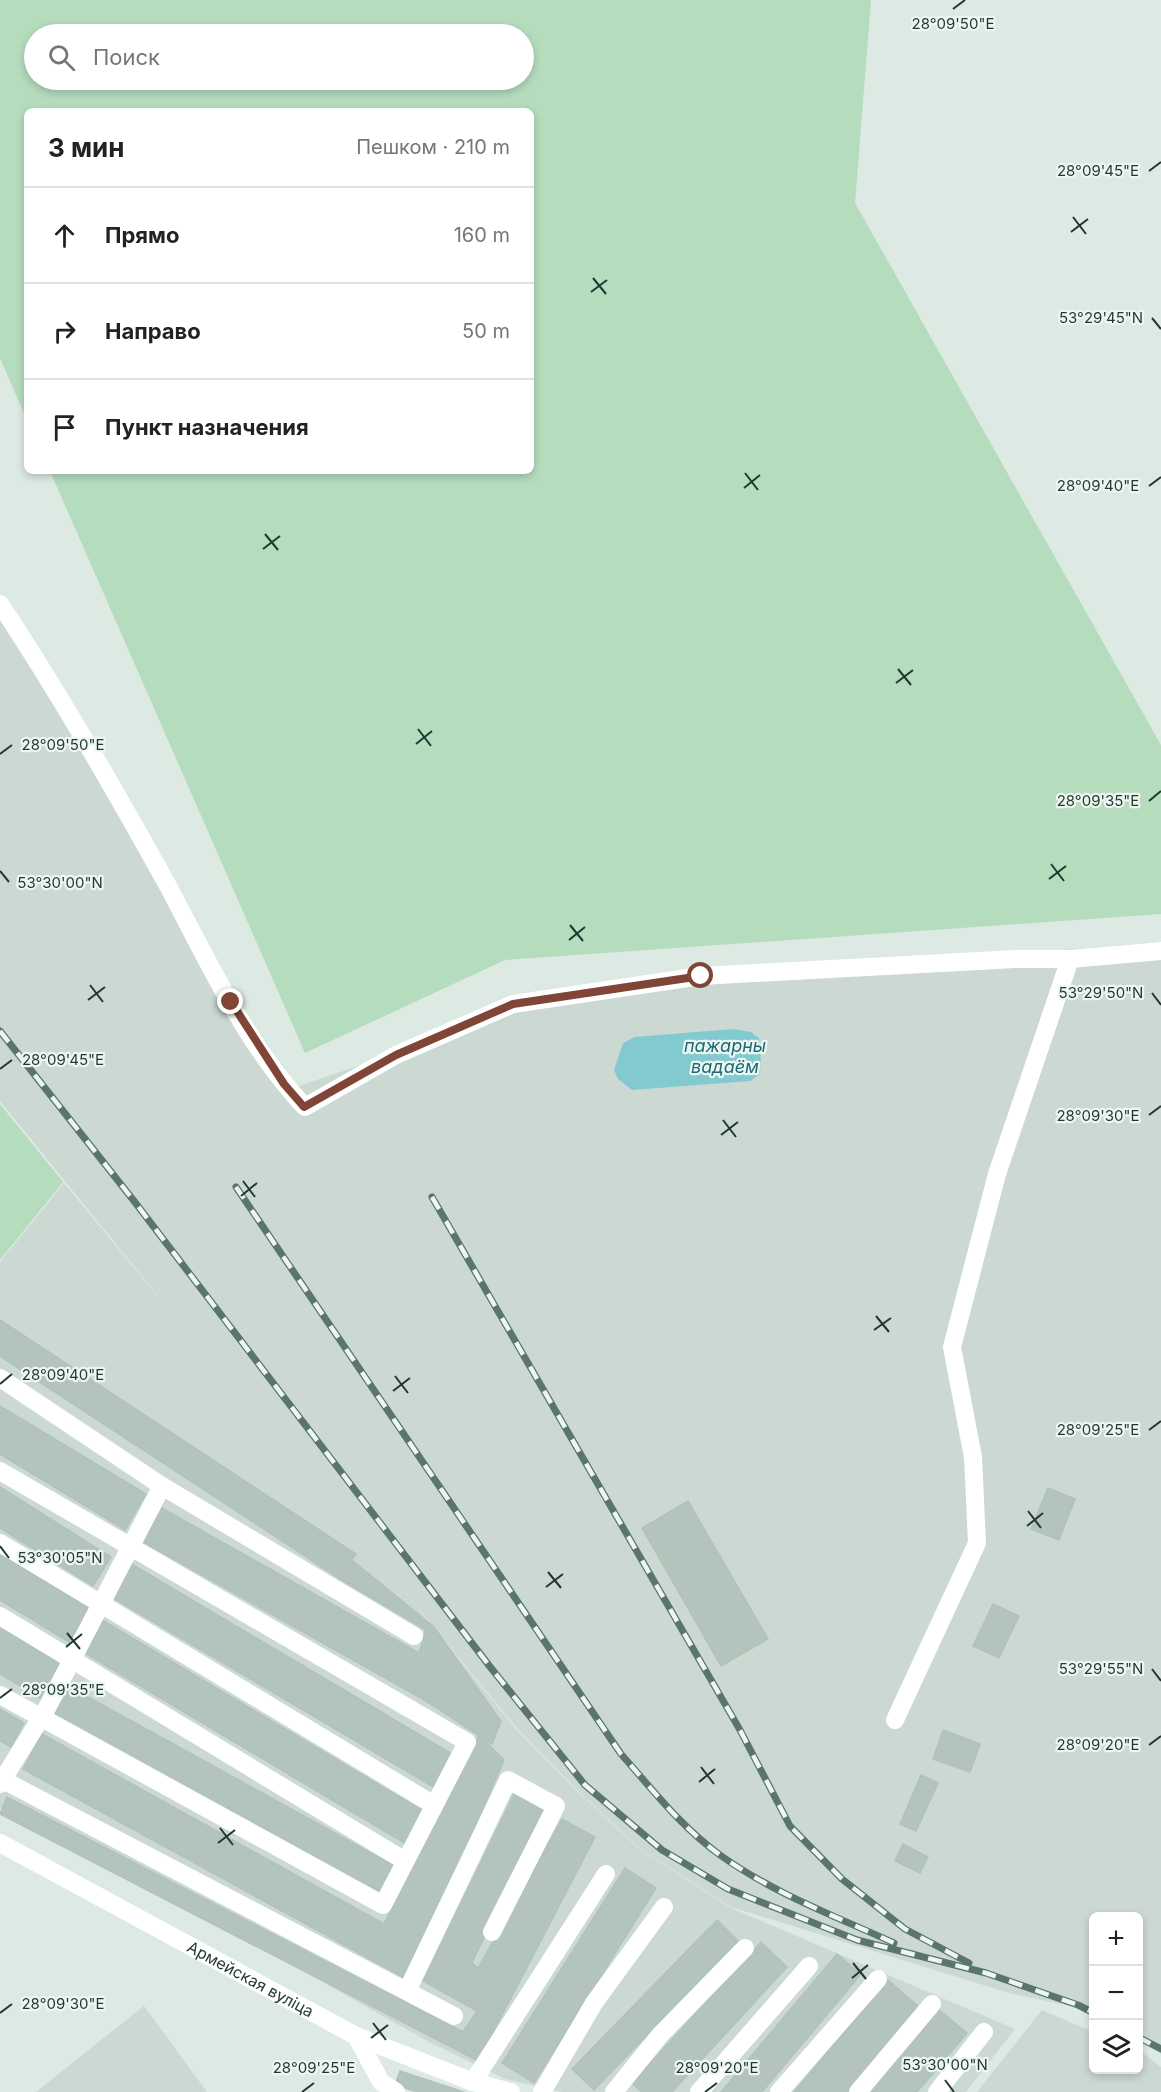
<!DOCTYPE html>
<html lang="ru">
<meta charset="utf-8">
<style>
:root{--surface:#fff;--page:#f6f6f6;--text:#222;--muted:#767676;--line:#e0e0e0}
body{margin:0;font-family:Inter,sans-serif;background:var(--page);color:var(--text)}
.controls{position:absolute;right:18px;bottom:18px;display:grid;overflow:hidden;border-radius:9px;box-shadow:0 3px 9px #0003}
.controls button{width:54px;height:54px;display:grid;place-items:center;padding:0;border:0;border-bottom:2px solid var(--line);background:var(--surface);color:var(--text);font:30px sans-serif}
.stop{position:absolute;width:18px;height:18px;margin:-14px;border:4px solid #804537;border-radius:50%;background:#fff}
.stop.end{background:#804537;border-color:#fff;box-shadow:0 2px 6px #0008}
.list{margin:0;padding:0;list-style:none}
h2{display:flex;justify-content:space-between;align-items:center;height:78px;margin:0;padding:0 24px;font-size:26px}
h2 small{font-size:20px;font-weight:400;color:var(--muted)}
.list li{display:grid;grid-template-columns:39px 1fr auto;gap:18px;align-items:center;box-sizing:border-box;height:96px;padding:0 24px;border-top:2px solid var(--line)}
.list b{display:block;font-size:22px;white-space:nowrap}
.list em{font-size:20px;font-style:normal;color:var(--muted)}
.icon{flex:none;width:33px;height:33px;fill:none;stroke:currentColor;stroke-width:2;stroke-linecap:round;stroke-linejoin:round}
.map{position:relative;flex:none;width:1161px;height:2092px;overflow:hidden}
.search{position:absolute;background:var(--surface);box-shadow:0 3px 9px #0003;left:24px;top:24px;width:510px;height:66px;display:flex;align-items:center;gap:15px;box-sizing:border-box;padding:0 21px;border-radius:33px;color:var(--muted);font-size:22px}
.panel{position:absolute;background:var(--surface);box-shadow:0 3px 9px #0003;left:24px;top:108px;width:510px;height:366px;border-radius:9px}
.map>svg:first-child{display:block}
</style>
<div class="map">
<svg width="1161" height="2092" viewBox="0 0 1161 2092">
<rect width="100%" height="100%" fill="#dde9e3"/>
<g fill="#cbd9d2">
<polygon points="0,595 119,791 241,1010 296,1087 529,1008 702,980 1161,942 1161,2054 1139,2041 1138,1916 1094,1916 1093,2014 1085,2009 1009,1993 731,1907 639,1848 575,1788 515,1726 351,1526 514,1727 574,1788 638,1848 731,1908 1015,2029 966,2092 562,2092 505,2079 429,2042 189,1907 76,1853 0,1808 0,1262 64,1183 189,1334 0,1101"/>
<polygon points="144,2006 207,2092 36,2092"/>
<polygon points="1042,2010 1093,2032 1094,2070 1138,2070 1139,2051 1143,2053 1161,2067 1161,2092 977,2092"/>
</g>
<g fill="#b5dcbd" fill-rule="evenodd">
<path d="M0,0H871L855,203L1161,745V914L505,960L305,1053L50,471H531V111H27V420L0,358ZM34,34H524V80H34Z"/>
<polygon points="0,1104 63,1182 0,1260"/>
</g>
<polygon fill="#83c9d0" points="733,1029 751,1032 759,1038 761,1063 759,1075 750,1081 632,1090 618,1079 614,1070 623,1043 635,1037"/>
<g fill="#b3c4bc" stroke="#b0c3ba" stroke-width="1.5">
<polygon points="0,1320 356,1554 352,1560 434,1627 501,1721 492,1744 426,1701 143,1542 162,1508 419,1653 426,1630 340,1579 0,1356"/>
<polygon points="0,1406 146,1494 125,1530 0,1454"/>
<polygon points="0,1487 111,1557 93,1586 0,1528"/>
<polygon points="1048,1488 1075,1499 1059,1540 1031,1529"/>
<polygon points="688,1501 768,1639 721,1666 642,1528"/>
<polygon points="0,1550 91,1606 69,1642 0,1600"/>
<polygon points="128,1562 454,1755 435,1788 108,1595"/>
<polygon points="993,1604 1019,1616 999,1658 973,1646"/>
<polygon points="102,1620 425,1812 406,1844 83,1652"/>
<polygon points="0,1628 60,1664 40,1698 0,1674"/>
<polygon points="70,1687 393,1865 379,1891 55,1713"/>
<polygon points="0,1709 24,1723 11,1747 0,1741"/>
<polygon points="943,1730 980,1744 970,1772 933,1759"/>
<polygon points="42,1734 384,1924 479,1735 504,1760 424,1945 406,1979 23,1769"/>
<polygon points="921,1775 938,1783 916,1831 900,1824"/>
<polygon points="517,1788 546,1807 472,1963 478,1968 562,1819 595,1837 478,2061 0,1814 7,1797 463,2032 477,2011 423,1981"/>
<polygon points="903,1844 928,1857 920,1873 895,1861"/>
<polygon points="625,1868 656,1888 534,2083 502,2063"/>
<polygon points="717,1920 738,1941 594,2090 572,2069"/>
<polygon points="761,1942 787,1967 672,2092 642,2092 632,2083"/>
<polygon points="837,1954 861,1974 762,2092 721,2092"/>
<polygon points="888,1980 919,2007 848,2092 794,2092"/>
<polygon points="938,2009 967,2033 917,2092 868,2092"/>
<polygon points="400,2071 464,2092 417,2092 395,2085"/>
</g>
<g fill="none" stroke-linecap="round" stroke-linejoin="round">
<g stroke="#fff" stroke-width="18">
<path d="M0,604C61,696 115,790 168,886C208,961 246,1045 305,1107L396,1055L513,1004L701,976L1015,959H1070L1161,951"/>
<polyline points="0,1378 162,1486 414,1636"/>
<polyline points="0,1471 467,1742 383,1905 0,1695"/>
<polyline points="0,1543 434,1805"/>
<polyline points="0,1616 405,1861"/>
<polyline points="895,1720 977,1543 973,1457 952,1347 997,1174 1070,959"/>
<polyline points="3,1780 454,2016"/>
<polyline points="0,1784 47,1708 162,1486"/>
<path id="s1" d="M0,1843L356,2036L473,2082L511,2092"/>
<polyline points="407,1991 508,1780 556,1806 492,1932"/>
<polyline points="356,2036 381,2082 396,2092"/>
<polyline points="473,2082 606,1874"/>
<polyline points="542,2092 594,2003 664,1907"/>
<polyline points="614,2092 660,2035 745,1948"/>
<polyline points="699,2092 809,1966"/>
<polyline points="779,2092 878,1979"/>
<polyline points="858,2092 932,2004"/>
<polyline points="937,2092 984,2032"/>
</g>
<g stroke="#59756c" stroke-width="7">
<g id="rail">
<polyline points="0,1031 134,1201 491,1668 585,1785 662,1850 728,1889 857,1940 986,1973 1078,2005 1094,2013"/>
<path d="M236,1187L621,1754C652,1789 681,1827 720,1855C773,1893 835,1916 894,1943"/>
<polyline points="432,1197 740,1730 790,1826 842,1879 905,1929 969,1963"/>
<polyline points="1138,2037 1161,2049"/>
</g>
</g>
<use href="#rail" stroke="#edf6f1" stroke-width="4.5" stroke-dasharray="14" stroke-linecap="butt"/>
</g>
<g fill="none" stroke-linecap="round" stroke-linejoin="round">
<polyline stroke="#804537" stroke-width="8" points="231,1002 284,1084 304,1107 396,1055 513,1004 701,976"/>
</g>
<path fill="none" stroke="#1f3930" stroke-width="2" d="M953,9L965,0M1149,171L1161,162M1073,217L1086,234M1071,232L1088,219M593,278L606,294M591,292L607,280M1152,318L1161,329M745,473L758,490M1149,486L1161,477M744,488L760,475M265,534L278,550M263,549L280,536M898,669L911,685M896,683L913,670M418,729L431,746M416,744L432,731M0,754L12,745M1149,801L1161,791M1051,864L1064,881M0,871L9,882M1049,879L1066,866M570,925L583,941M569,940L585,927M90,985L103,1002M1152,993L1161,1005M88,1000L105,987M0,1069L12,1060M1149,1115L1161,1106M723,1120L736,1137M721,1135L738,1122M243,1181L255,1197M241,1196L257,1183M876,1316L889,1332M874,1330L891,1318M395,1376L408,1393M0,1384L12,1374M393,1391L410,1378M1149,1430L1161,1421M1028,1511L1041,1528M1027,1526L1043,1513M0,1546L9,1558M548,1572L561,1588M546,1587L563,1574M67,1633L80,1649M66,1647L82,1634M1152,1669L1161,1681M0,1698L12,1689M1149,1745L1161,1736M701,1767L714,1784M699,1782L715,1769M220,1828L233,1845M218,1843L235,1830M853,1963L866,1979M852,1978L868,1965M0,2013L12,2004M373,2023L386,2040M371,2038L388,2025M945,2080L954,2092M302,2092L314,2083M705,2092L717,2083"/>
<g text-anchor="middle" stroke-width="4.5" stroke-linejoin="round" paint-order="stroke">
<g font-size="16" fill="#1f3930" stroke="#edf6f1">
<text dy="6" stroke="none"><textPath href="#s1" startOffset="285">Армейская вуліца</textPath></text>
</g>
<g font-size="18" font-style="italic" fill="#196b75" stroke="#edf6f1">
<text x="725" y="1052">пажарны<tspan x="725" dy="21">вадаём</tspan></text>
</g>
</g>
<g font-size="15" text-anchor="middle" fill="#1f3930" stroke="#edf6f1" stroke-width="4.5" stroke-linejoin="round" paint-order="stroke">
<text x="953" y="29">28°09'50"E</text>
<text x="1098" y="176">28°09'45"E</text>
<text x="1101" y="323">53°29'45"N</text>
<text x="1098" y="491">28°09'40"E</text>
<text x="63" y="750">28°09'50"E</text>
<text x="1098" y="806">28°09'35"E</text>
<text x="60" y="888">53°30'00"N</text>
<text x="1101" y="998">53°29'50"N</text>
<text x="63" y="1065">28°09'45"E</text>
<text x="1098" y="1121">28°09'30"E</text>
<text x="63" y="1380">28°09'40"E</text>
<text x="1098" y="1435">28°09'25"E</text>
<text x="60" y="1563">53°30'05"N</text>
<text x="1101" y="1674">53°29'55"N</text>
<text x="63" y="1695">28°09'35"E</text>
<text x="1098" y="1750">28°09'20"E</text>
<text x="63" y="2009">28°09'30"E</text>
<text x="945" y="2070">53°30'00"N</text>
<text x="314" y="2073">28°09'25"E</text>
<text x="717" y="2073">28°09'20"E</text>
</g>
</svg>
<div class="controls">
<button>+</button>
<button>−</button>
<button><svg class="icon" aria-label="layers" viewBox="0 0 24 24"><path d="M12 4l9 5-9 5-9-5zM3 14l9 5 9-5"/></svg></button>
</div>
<div class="stop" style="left:701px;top:976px"></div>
<div class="stop end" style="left:231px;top:1002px"></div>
<div class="search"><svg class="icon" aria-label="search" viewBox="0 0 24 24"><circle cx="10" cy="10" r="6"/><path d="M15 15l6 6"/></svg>Поиск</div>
<section class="panel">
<h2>3 мин<small>Пешком · 210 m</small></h2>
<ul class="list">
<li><svg class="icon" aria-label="ahead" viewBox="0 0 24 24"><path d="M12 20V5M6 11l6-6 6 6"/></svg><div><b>Прямо</b></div><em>160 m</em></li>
<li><svg class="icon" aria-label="right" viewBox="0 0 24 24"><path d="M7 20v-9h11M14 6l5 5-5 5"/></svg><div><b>Направо</b></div><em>50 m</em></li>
<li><svg class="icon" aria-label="arrive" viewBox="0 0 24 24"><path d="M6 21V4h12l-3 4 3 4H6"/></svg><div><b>Пункт назначения</b></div></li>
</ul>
</section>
</div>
